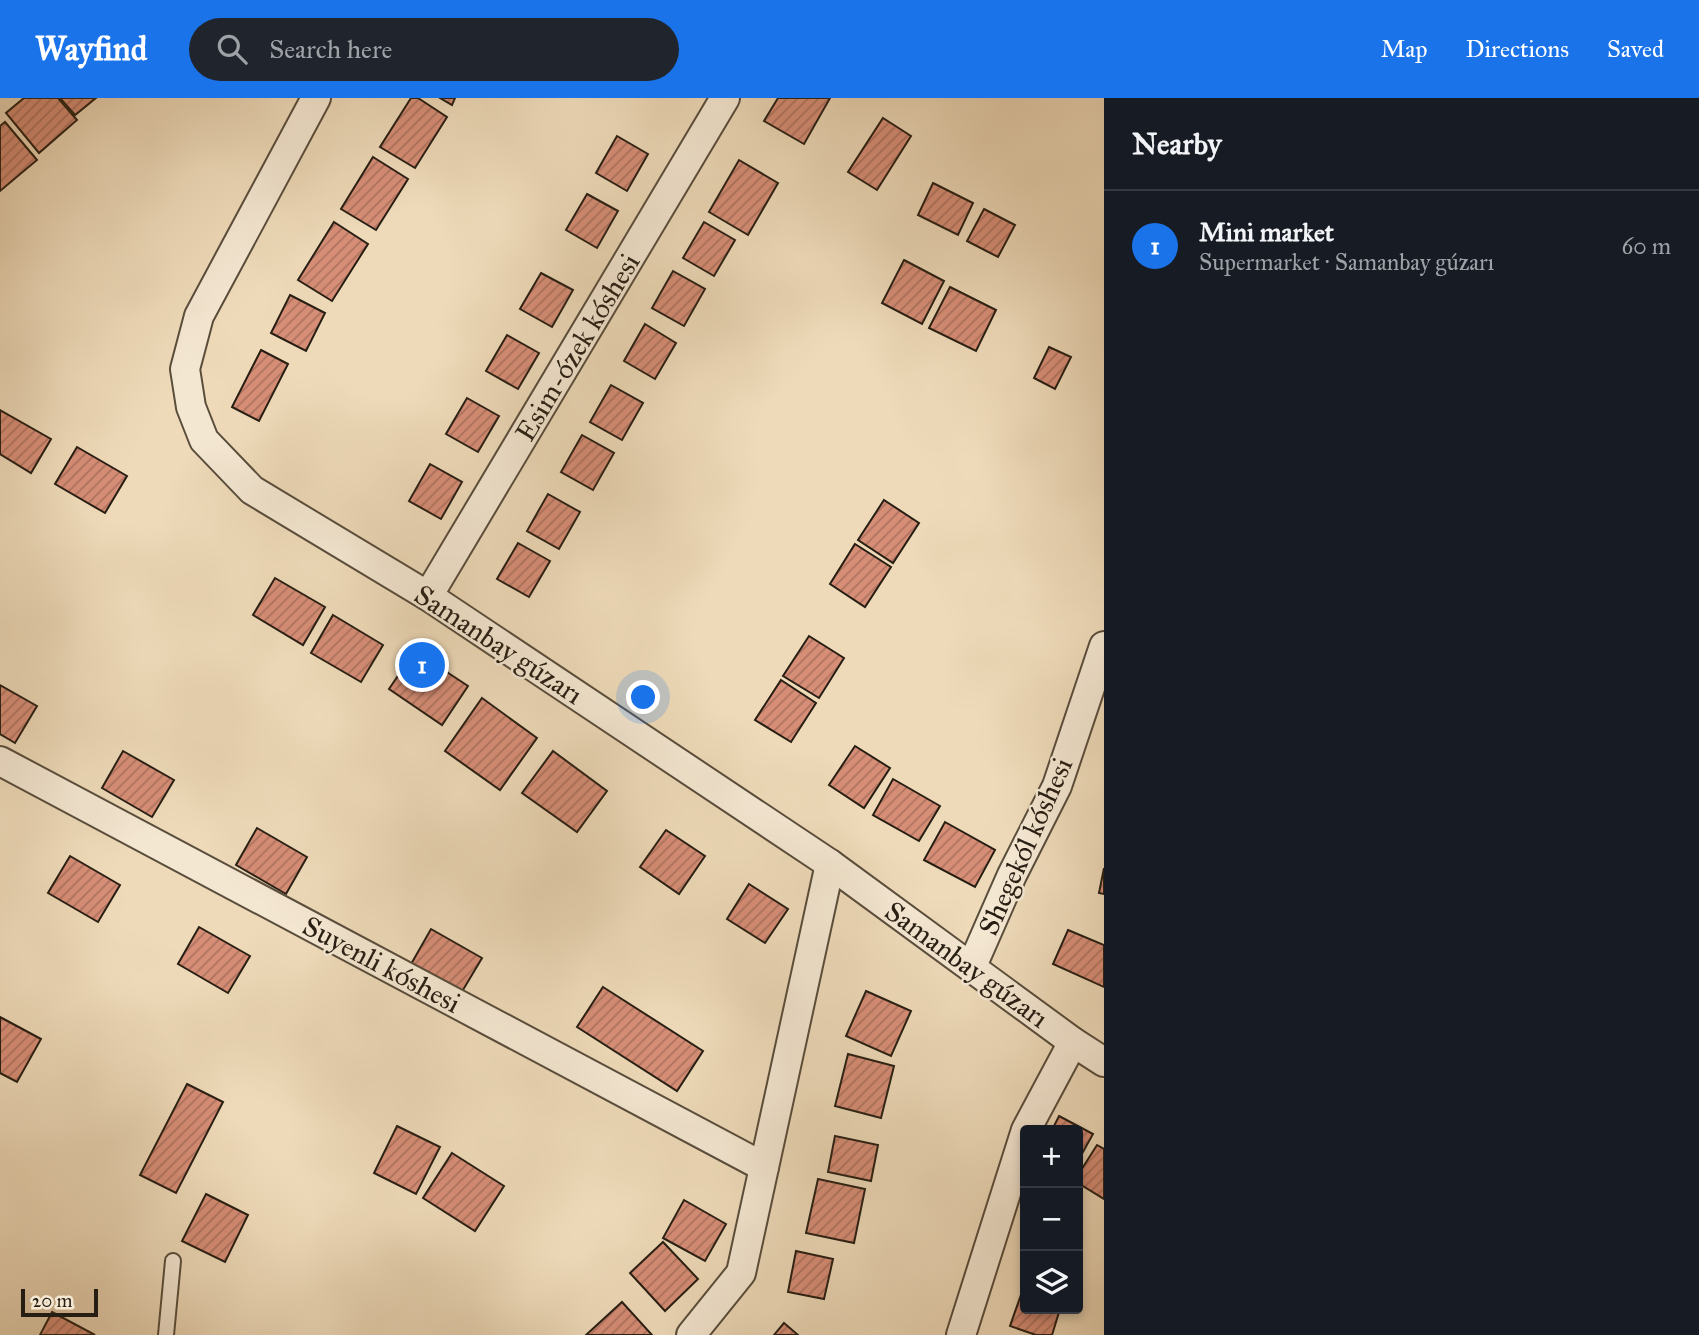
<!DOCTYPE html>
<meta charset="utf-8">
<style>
:root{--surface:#171b24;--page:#20242c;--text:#f1f3f6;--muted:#9ea1a6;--line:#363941;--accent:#1a73e8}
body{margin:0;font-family:"IM FELL Great Primer",serif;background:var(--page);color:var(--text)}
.controls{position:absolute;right:21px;bottom:21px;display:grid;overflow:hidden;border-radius:7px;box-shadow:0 4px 10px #0003}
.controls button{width:63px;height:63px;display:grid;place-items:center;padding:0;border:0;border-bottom:2px solid var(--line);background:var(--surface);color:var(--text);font:35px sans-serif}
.scale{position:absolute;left:21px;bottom:18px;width:77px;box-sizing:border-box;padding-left:7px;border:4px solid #271e13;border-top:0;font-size:19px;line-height:24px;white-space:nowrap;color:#271e13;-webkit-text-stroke:5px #f4e7d2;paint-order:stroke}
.you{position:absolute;left:644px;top:600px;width:24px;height:24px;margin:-18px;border:5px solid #fff;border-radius:50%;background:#1a73e8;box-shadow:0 0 0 10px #1a73e833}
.badge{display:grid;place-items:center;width:46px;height:46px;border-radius:50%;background:var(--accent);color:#fff;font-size:23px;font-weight:700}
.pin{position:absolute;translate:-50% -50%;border:4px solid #fff;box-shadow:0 2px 7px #0006}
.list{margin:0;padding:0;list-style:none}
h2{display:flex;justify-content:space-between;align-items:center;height:91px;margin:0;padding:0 28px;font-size:30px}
h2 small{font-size:23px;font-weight:400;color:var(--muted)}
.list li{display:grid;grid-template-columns:46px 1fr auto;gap:21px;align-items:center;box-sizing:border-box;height:112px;padding:0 28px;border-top:2px solid var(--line)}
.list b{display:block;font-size:26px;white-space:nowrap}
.list p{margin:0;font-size:23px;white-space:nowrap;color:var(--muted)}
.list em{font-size:23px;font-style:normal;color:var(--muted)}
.icon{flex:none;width:38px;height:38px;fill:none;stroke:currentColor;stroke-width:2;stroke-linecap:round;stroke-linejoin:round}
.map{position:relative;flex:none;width:1104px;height:1237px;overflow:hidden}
header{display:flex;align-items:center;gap:42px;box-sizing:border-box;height:98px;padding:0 35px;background:var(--accent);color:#fff}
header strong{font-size:33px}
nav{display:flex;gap:38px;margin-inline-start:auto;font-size:24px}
.search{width:490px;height:63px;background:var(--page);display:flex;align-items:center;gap:18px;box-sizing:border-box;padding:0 24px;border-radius:38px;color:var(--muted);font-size:26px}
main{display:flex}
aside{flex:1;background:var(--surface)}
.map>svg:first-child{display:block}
</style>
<header>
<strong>Wayfind</strong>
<div class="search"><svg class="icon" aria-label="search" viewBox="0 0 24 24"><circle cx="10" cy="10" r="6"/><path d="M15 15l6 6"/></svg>Search here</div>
<nav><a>Map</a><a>Directions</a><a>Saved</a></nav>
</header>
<main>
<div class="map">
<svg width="1104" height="1237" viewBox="0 0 1104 1237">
<defs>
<pattern id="building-hatch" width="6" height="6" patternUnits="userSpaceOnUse" patternTransform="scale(1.75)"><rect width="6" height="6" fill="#d78e77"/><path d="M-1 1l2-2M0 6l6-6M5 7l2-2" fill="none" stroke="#ae7360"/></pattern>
</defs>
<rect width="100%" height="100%" fill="#eedab9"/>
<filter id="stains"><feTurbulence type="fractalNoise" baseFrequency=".00286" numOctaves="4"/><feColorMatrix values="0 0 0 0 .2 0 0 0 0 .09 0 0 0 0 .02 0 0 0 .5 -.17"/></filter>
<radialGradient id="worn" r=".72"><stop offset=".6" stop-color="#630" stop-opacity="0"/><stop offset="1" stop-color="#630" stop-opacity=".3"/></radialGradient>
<g fill="url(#building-hatch)" stroke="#271e13" stroke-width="2">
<polygon points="24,0 58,0 77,22 39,55 6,15"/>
<polygon points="60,0 96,0 75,17"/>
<polygon points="411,0 418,0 447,19 415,70 380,49"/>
<polygon points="440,0 455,0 452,7"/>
<polygon points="778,0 830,0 804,46 764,23"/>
<polygon points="883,20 911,38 877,92 848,74"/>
<polygon points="5,24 37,62 0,93 0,28"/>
<polygon points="617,38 648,56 627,93 596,75"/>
<polygon points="373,59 408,81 376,132 341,111"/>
<polygon points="739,62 778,85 748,137 709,114"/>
<polygon points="933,85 973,105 958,137 918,117"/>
<polygon points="587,96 618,113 597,150 566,132"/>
<polygon points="984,111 1015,127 998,159 967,143"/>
<polygon points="334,124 368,146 332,203 298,182"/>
<polygon points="704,124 735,142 714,178 683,160"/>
<polygon points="904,162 944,183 922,226 882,205"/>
<polygon points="673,173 705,191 684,228 652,210"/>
<polygon points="541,175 573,192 552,229 520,211"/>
<polygon points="950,189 996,212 976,253 929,230"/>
<polygon points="290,197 325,215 306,253 271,235"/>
<polygon points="645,226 676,245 655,281 624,263"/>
<polygon points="507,237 539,255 518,291 486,273"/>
<polygon points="1049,249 1071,259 1055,291 1034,280"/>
<polygon points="261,252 288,266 259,323 232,309"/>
<polygon points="611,287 643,305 622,342 590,324"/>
<polygon points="467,300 499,318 478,354 446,336"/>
<polygon points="0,312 51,341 31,375 0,356"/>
<polygon points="582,337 614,355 593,392 561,374"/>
<polygon points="77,349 127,378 105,415 55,386"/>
<polygon points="430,366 462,384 441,421 409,403"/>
<polygon points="548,396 580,414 559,451 527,433"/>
<polygon points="884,402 919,425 893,465 858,442"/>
<polygon points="518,445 550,463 529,499 497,481"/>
<polygon points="855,446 891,469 865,509 830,486"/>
<polygon points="275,480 325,509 303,547 253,517"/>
<polygon points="333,517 383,547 361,584 311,555"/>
<polygon points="809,538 844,560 819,600 783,578"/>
<polygon points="415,553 468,588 442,627 389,591"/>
<polygon points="781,582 816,605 791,644 755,622"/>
<polygon points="0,587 37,608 15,645 0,636"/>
<polygon points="482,600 537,640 500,692 445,653"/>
<polygon points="855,648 890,670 864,710 829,687"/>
<polygon points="123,653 174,682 152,719 102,690"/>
<polygon points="553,653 607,693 577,734 522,695"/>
<polygon points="893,681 940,708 919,743 873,717"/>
<polygon points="945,724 995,752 975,789 924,762"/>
<polygon points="257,730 307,759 286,796 236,767"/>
<polygon points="666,732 705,758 679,796 640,769"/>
<polygon points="70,758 120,787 98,824 48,795"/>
<polygon points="1104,770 1104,796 1099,795"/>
<polygon points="749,786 788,811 765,845 727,821"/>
<polygon points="199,829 250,858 228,895 178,866"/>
<polygon points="431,831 482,860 460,897 410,868"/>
<polygon points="1068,832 1104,847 1104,889 1053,866"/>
<polygon points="603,889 703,953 677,993 577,929"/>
<polygon points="866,893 911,913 891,958 846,938"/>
<polygon points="0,919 41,941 17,984 0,975"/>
<polygon points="848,956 894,968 881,1020 835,1008"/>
<polygon points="187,986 223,1004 176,1095 140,1077"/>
<polygon points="1059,1018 1093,1036 1078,1063 1078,1032 1052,1032"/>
<polygon points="397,1028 440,1049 416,1096 374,1075"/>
<polygon points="835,1038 878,1047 871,1083 828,1074"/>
<polygon points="1097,1047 1104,1051 1104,1101 1078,1085 1078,1077"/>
<polygon points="452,1055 504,1088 475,1133 423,1100"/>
<polygon points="818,1081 865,1091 854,1145 806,1135"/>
<polygon points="206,1096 248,1117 225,1164 182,1143"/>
<polygon points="684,1102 726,1126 705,1163 663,1140"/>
<polygon points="663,1144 698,1181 665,1213 630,1175"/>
<polygon points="796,1153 833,1161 824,1201 788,1194"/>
<polygon points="1023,1191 1025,1191 1025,1211 1060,1211 1052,1237 1036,1237 1010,1228"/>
<polygon points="622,1204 652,1237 586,1237"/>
<polygon points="52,1214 95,1237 40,1237"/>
<polygon points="784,1225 798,1237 774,1237"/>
</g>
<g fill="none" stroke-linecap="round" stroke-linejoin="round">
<g stroke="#594d3c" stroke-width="18">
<polyline id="lane" points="166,1237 173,1163"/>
</g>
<g stroke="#594d3c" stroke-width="32">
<g id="street">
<polyline points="316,0 199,218 185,271 191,309 204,342 252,392 428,498 830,766 1073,944 1104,964"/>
<polyline points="428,498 725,0"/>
<polyline points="0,663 764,1069"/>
<polyline points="972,868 1012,777 1057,688 1104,548"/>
<polyline points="1026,1032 1073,944"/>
<polyline points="691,1237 741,1175 830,766"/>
<polyline points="961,1237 1025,1035"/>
</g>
</g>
<use href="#lane" stroke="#f4e7d2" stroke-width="14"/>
<use href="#street" stroke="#f4e7d2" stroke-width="28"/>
</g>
<g text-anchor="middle" stroke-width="5" stroke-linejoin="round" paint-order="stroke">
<g font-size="28" fill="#271e13" stroke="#f4e7d2">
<text transform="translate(577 249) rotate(-59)" y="10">Esim-ózek kóshesi</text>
<text transform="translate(499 546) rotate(33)" y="10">Samanbay gúzarı</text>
<text transform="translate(1025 748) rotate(-66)" y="10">Shegekól kóshesi</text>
<text transform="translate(382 866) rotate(28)" y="10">Suyenli kóshesi</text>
<text transform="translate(967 866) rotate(36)" y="10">Samanbay gúzarı</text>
</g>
</g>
<rect width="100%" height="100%" filter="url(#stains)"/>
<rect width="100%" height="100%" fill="url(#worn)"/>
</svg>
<div class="controls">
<button>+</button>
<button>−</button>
<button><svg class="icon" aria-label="layers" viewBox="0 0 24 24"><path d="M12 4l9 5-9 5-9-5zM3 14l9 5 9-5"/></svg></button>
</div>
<div class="scale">20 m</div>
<div class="you"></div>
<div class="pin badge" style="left:422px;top:567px">1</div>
</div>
<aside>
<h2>Nearby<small></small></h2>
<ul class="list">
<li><span class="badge">1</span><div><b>Mini market</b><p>Supermarket · Samanbay gúzarı</p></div><em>60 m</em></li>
</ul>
</aside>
</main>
